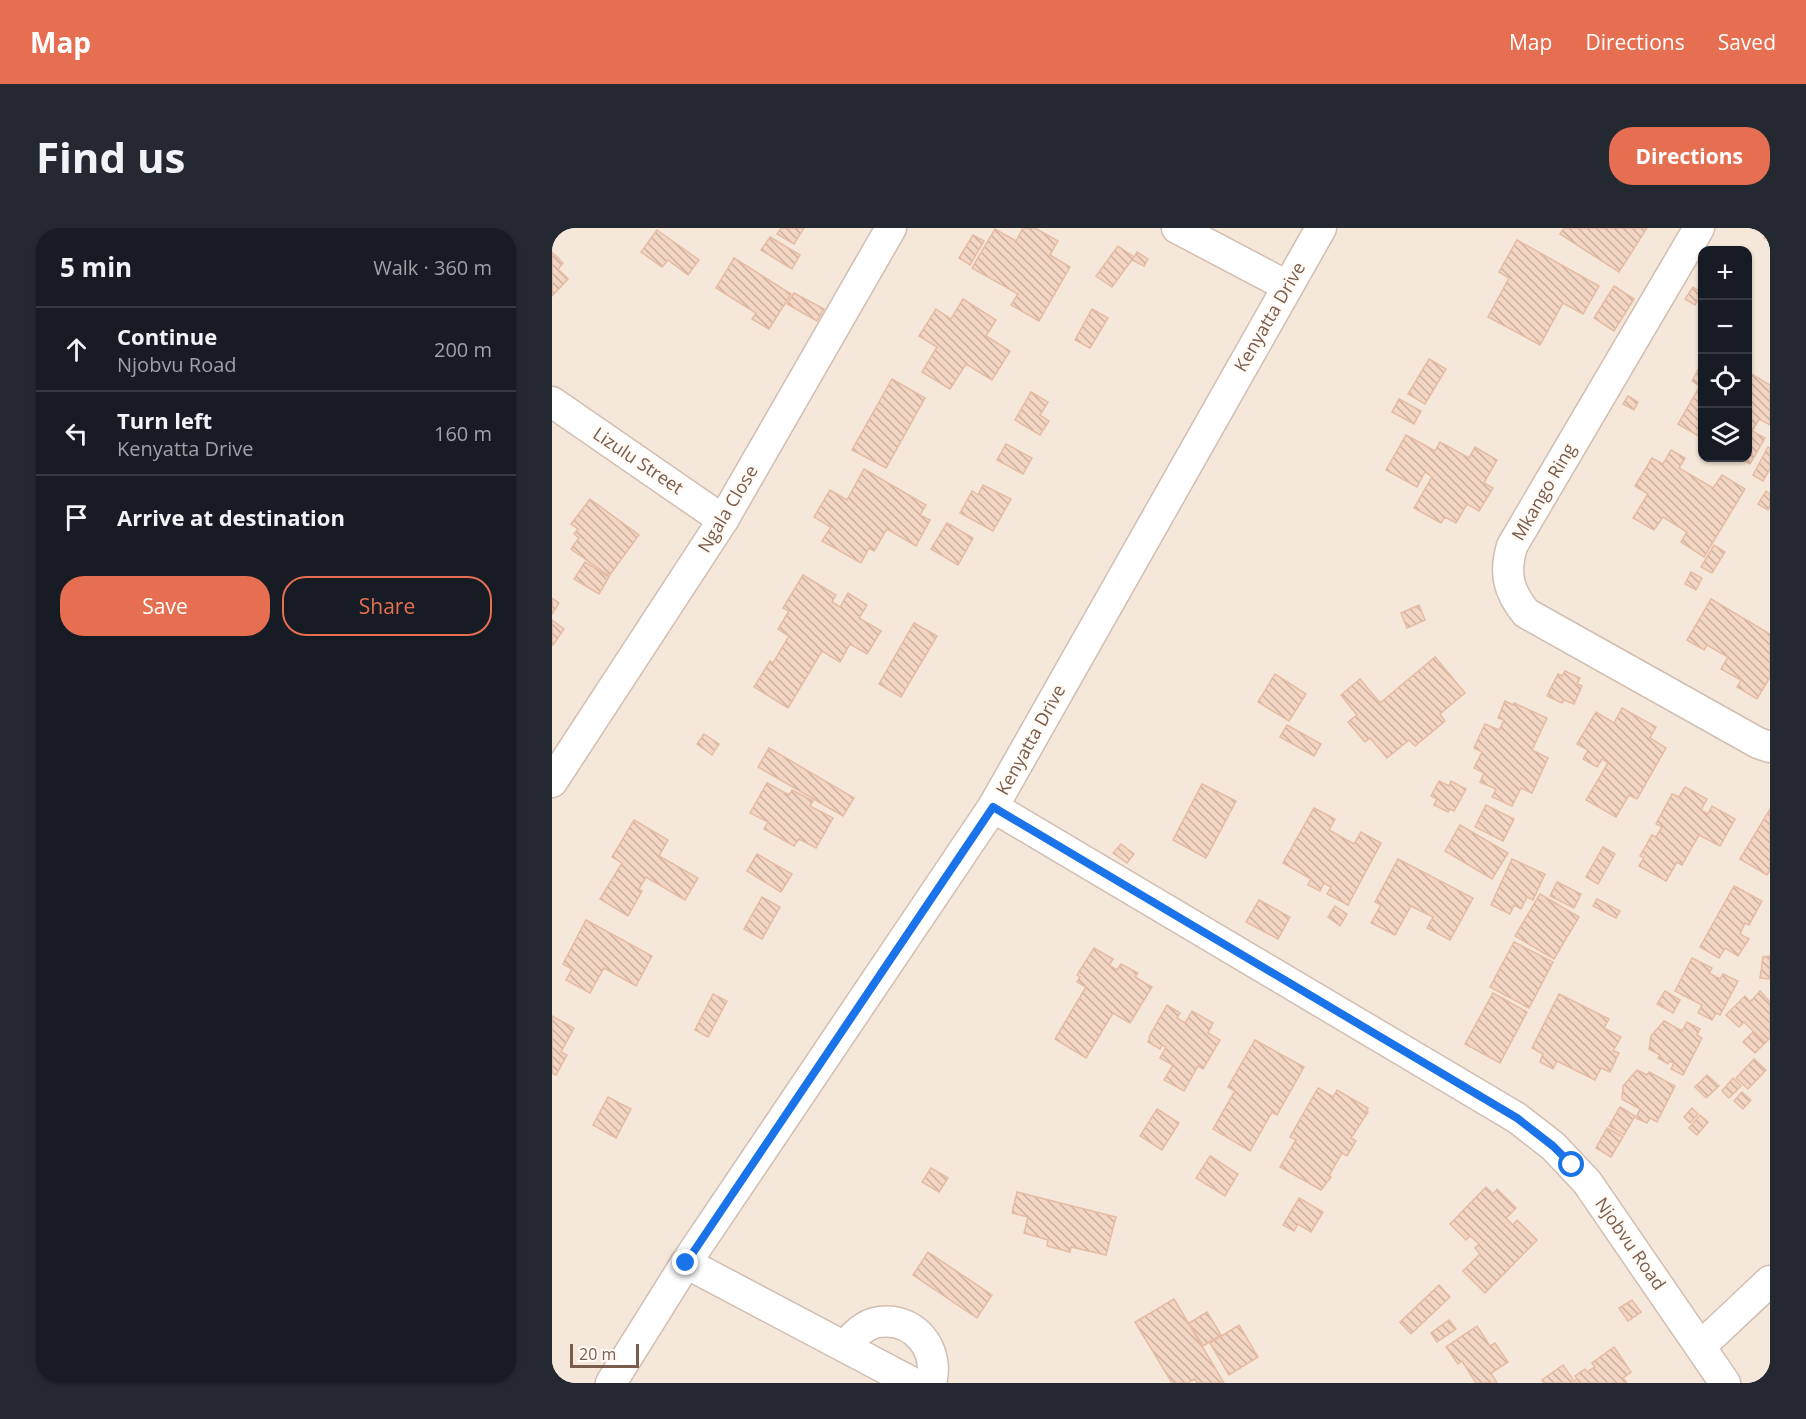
<!DOCTYPE html>
<meta charset="utf-8">
<style>
:root{--surface:#171b24;--page:#242831;--text:#f1f3f6;--muted:#9ea1a6;--line:#363941;--accent:#e76f51}
body{margin:0;font-family:"Open Sans",sans-serif;background:var(--page);color:var(--text)}
.controls{position:absolute;right:18px;top:18px;display:grid;overflow:hidden;border-radius:12px;box-shadow:0 2px 4px #0004}
.controls button{width:54px;height:54px;display:grid;place-items:center;padding:0;border:0;border-bottom:2px solid var(--line);background:var(--surface);color:var(--text);font:30px sans-serif}
.scale{position:absolute;left:18px;bottom:15px;width:69px;box-sizing:border-box;padding-left:6px;border:3px solid #7a5c4d;border-top:0;font-size:16px;line-height:21px;white-space:nowrap;color:#7a5c4d;-webkit-text-stroke:4px #fffaf3;paint-order:stroke}
.stop{position:absolute;width:18px;height:18px;margin:-14px;border:4px solid #1a73e8;border-radius:50%;background:#fff}
.stop.end{background:#1a73e8;border-color:#fff;box-shadow:0 2px 6px #0008}
.list{margin:0;padding:0;list-style:none}
h2{display:flex;justify-content:space-between;align-items:center;height:78px;margin:0;padding:0 24px;font-size:26px}
h2 small{font-size:20px;font-weight:400;color:var(--muted)}
.list li{display:grid;grid-template-columns:39px 1fr auto;gap:18px;align-items:center;box-sizing:border-box;height:84px;padding:0 24px;border-top:2px solid var(--line)}
.list b{display:block;font-size:22px;white-space:nowrap}
.list p{margin:0;font-size:20px;white-space:nowrap;color:var(--muted)}
.list em{font-size:20px;font-style:normal;color:var(--muted)}
.actions{display:flex;gap:12px;padding:18px 24px}
.actions a{flex:1;padding:14px 0;border:2px solid var(--accent);border-radius:24px;text-align:center;font-size:21px;color:var(--accent)}
.actions .main{background:var(--accent);color:#fff}
.icon{flex:none;width:33px;height:33px;fill:none;stroke:currentColor;stroke-width:2;stroke-linecap:round;stroke-linejoin:round}
.map{position:relative;flex:none;width:1218px;height:1155px;overflow:hidden;border-radius:24px}
header{display:flex;align-items:center;gap:36px;box-sizing:border-box;height:84px;padding:0 30px;background:var(--accent);color:#fff}
header strong{font-size:28px}
nav{display:flex;gap:33px;margin-inline-start:auto;font-size:21px}
.intro{display:flex;align-items:center;justify-content:space-between;box-sizing:border-box;height:144px;padding:0 36px}
h1{margin:0;font-size:42px}
.button{padding:15px 27px;border-radius:24px;background:var(--accent);color:#fff;font-size:21px;font-weight:700}
main{display:flex;gap:36px;padding:0 36px}
aside{flex:1;background:var(--surface);border-radius:24px;box-shadow:0 2px 4px #0004}
.map>svg:first-child{display:block}
</style>
<header>
<strong>Map</strong>
<nav><a>Map</a><a>Directions</a><a>Saved</a></nav>
</header>
<div class="intro"><h1>Find us</h1><a class="button">Directions</a></div>
<main>
<aside>
<h2>5 min<small>Walk · 360 m</small></h2>
<ul class="list">
<li><svg class="icon" aria-label="ahead" viewBox="0 0 24 24"><path d="M12 20V5M6 11l6-6 6 6"/></svg><div><b>Continue</b><p>Njobvu Road</p></div><em>200 m</em></li>
<li><svg class="icon" aria-label="left" viewBox="0 0 24 24"><path d="M17 20v-9H6M10 6l-5 5 5 5"/></svg><div><b>Turn left</b><p>Kenyatta Drive</p></div><em>160 m</em></li>
<li><svg class="icon" aria-label="arrive" viewBox="0 0 24 24"><path d="M6 21V4h12l-3 4 3 4H6"/></svg><div><b>Arrive at destination</b></div></li>
</ul>
<div class="actions"><a class="main">Save</a><a>Share</a></div>
</aside>
<div class="map">
<svg width="1218" height="1155" viewBox="0 0 1218 1155">
<defs>
<pattern id="building-back-hatch" width="6" height="6" patternUnits="userSpaceOnUse" patternTransform="scale(1.5)"><rect width="6" height="6" fill="#f3d5c3"/><path d="M-1 5l2 2M0 0l6 6M5-1l2 2" fill="none" stroke="#cab0a1"/></pattern>
</defs>
<rect width="100%" height="100%" fill="#fdf6ec"/>
<path fill="#f5e8da" fill-rule="evenodd" d="M0,0H1218V1155H0ZM1150,22H1196V230H1150Z"/>
<g fill="url(#building-back-hatch)" stroke="#e6bba3" stroke-width="1.5">
<polygon points="229,0 252,0 242,16 225,6"/>
<polygon points="471,0 483,0 506,13 498,27 518,39 487,93 459,77 466,66 420,40 443,1 464,13"/>
<polygon points="1012,0 1095,0 1067,44 1008,6"/>
<polygon points="1218,0 1218,14 1212,10"/>
<polygon points="105,2 147,32 136,47 116,32 110,39 89,24"/>
<polygon points="421,7 432,13 418,37 407,30"/>
<polygon points="218,9 248,27 240,41 209,22"/>
<polygon points="965,12 1047,58 1031,86 1011,75 988,117 936,89 957,50 947,44"/>
<polygon points="566,18 582,29 560,59 544,48"/>
<polygon points="0,24 11,35 6,41 16,51 0,68"/>
<polygon points="585,24 596,31 592,38 580,32"/>
<polygon points="182,30 239,66 217,101 200,91 204,85 164,60"/>
<polygon points="1062,58 1082,71 1062,103 1042,90"/>
<polygon points="1141,59 1150,65 1143,77 1133,71"/>
<polygon points="242,65 272,81 265,93 235,76"/>
<polygon points="411,71 444,92 434,108 458,123 440,152 414,136 398,161 370,144 385,119 367,108 384,81 399,91"/>
<polygon points="540,81 556,90 538,120 523,112"/>
<polygon points="877,131 894,141 873,176 856,166"/>
<polygon points="1150,134 1150,210 1126,196 1148,158 1140,153"/>
<polygon points="1196,144 1218,157 1218,197 1207,191 1200,203 1213,210 1198,236 1186,230 1196,230"/>
<polygon points="340,151 373,170 334,240 300,222"/>
<polygon points="479,164 496,174 488,187 497,193 488,207 463,192"/>
<polygon points="1076,168 1086,174 1082,182 1071,176"/>
<polygon points="847,171 869,183 862,196 840,184"/>
<polygon points="854,207 883,223 888,214 917,230 923,219 945,232 932,255 941,260 927,283 915,276 904,295 893,289 889,295 862,280 880,249 873,244 865,259 834,242"/>
<polygon points="454,216 480,230 471,246 445,232"/>
<polygon points="1216,219 1218,220 1218,241 1211,253 1201,247"/>
<polygon points="1119,222 1133,230 1127,240 1161,260 1170,247 1193,261 1152,329 1129,314 1135,304 1111,289 1102,302 1081,290 1096,266 1083,258 1100,230 1111,236"/>
<polygon points="312,241 374,277 368,287 378,292 364,318 335,301 322,323 317,320 309,335 270,313 279,299 262,289 278,262 295,272"/>
<polygon points="431,257 459,271 441,303 408,285 420,263 426,267"/>
<polygon points="1214,263 1218,266 1218,278 1216,282 1206,276"/>
<polygon points="38,271 87,307 57,348 19,321 27,310 22,306 26,301 19,296"/>
<polygon points="395,295 421,310 406,337 379,321"/>
<polygon points="1162,317 1173,324 1160,345 1149,339"/>
<polygon points="33,334 57,349 47,366 22,351"/>
<polygon points="1139,344 1150,350 1144,362 1133,356"/>
<polygon points="251,347 284,367 280,374 288,379 296,365 315,377 307,390 329,403 315,426 298,416 288,434 270,423 236,480 202,459 218,433 221,435 237,408 226,401 237,383 231,380"/>
<polygon points="0,370 7,375 0,386"/>
<polygon points="1159,371 1218,406 1218,449 1205,471 1185,459 1189,452 1169,441 1176,429 1155,417 1152,422 1135,412"/>
<polygon points="867,377 873,392 855,400 849,385"/>
<polygon points="0,392 12,401 1,417 0,417"/>
<polygon points="362,395 385,408 349,469 327,456"/>
<polygon points="883,429 913,465 888,486 893,493 863,518 857,512 835,530 818,510 813,514 796,494 805,487 789,467 808,451 828,475"/>
<polygon points="1013,443 1028,450 1025,456 1030,458 1022,476 1012,472 1010,475 995,468 1006,446 1010,448"/>
<polygon points="723,446 754,466 737,493 706,474"/>
<polygon points="953,473 961,477 962,475 995,490 980,522 996,530 980,565 969,560 960,578 940,569 944,561 928,554 932,545 922,540 930,524 922,520 933,496 947,502 952,492 946,490"/>
<polygon points="1070,480 1104,499 1098,510 1114,520 1085,571 1077,567 1064,589 1034,572 1056,535 1050,531 1045,539 1031,531 1036,522 1025,516 1044,484 1062,495"/>
<polygon points="735,497 769,516 762,528 728,509"/>
<polygon points="152,506 167,516 160,527 145,516"/>
<polygon points="217,520 302,570 291,588 206,539"/>
<polygon points="887,553 897,558 899,553 914,561 902,583 898,581 896,584 882,577 885,571 879,568"/>
<polygon points="215,555 237,567 240,562 261,573 258,578 281,590 264,620 247,611 242,618 212,601 216,594 198,585"/>
<polygon points="650,556 684,573 654,630 621,612"/>
<polygon points="1133,559 1155,571 1149,582 1156,586 1160,578 1183,591 1168,618 1147,607 1130,637 1125,634 1114,653 1087,638 1092,630 1088,628 1100,607 1104,609 1110,599 1104,596 1120,566 1127,569"/>
<polygon points="934,577 962,591 951,613 923,599"/>
<polygon points="762,580 783,591 777,602 802,616 809,604 829,615 796,677 775,666 779,659 772,655 768,663 756,657 759,651 731,635"/>
<polygon points="1218,581 1218,642 1215,647 1188,631"/>
<polygon points="82,592 116,612 107,628 146,650 133,672 94,649 87,661 90,663 76,688 48,671 70,635 60,629"/>
<polygon points="908,597 956,625 940,651 893,623"/>
<polygon points="569,616 582,626 575,635 561,625"/>
<polygon points="1051,619 1063,626 1046,656 1034,649"/>
<polygon points="205,626 240,646 229,664 195,643"/>
<polygon points="846,631 921,670 898,712 875,700 881,689 859,678 843,707 819,695 829,677 823,674"/>
<polygon points="960,631 993,646 981,672 975,669 969,681 962,677 958,686 939,677"/>
<polygon points="1005,654 1029,666 1022,680 998,668"/>
<polygon points="1182,658 1210,673 1197,697 1193,695 1188,706 1197,711 1186,728 1173,720 1167,730 1148,719"/>
<polygon points="988,666 1027,689 1002,731 963,708"/>
<polygon points="210,669 228,679 210,711 192,701"/>
<polygon points="1045,671 1068,683 1064,690 1041,678"/>
<polygon points="707,672 738,689 726,711 694,694"/>
<polygon points="783,678 795,686 788,698 776,689"/>
<polygon points="34,692 100,728 84,758 52,740 38,765 14,752 20,741 11,736"/>
<polygon points="962,714 1001,734 977,780 938,759"/>
<polygon points="542,720 561,731 557,737 565,742 569,736 586,745 583,749 600,759 578,795 561,785 534,830 503,811 534,759 525,754 528,749 525,747"/>
<polygon points="1218,728 1218,751 1208,750 1211,729"/>
<polygon points="1140,730 1160,740 1157,745 1168,751 1171,746 1186,753 1168,787 1164,785 1160,792 1146,785 1150,777 1123,763"/>
<polygon points="1113,763 1128,772 1121,785 1105,776"/>
<polygon points="1208,763 1218,774 1218,810 1213,815 1192,794 1187,799 1174,787 1193,768 1198,774"/>
<polygon points="941,765 975,784 948,835 913,816"/>
<polygon points="161,766 175,773 156,809 143,802"/>
<polygon points="1007,766 1057,791 1052,800 1069,809 1061,823 1067,825 1058,844 1049,840 1043,852 1005,833 1001,841 988,834 991,826 980,820"/>
<polygon points="615,777 628,785 625,790 633,795 640,783 661,795 656,805 668,812 651,841 646,838 632,863 612,852 621,837 608,830 614,819 610,817 608,821 596,814 598,810 597,809"/>
<polygon points="0,788 22,800 9,824 15,827 4,847 0,845"/>
<polygon points="1112,793 1130,803 1135,794 1148,801 1145,807 1150,810 1131,847 1119,841 1122,835 1117,833 1116,836 1106,830 1108,827 1097,821 1099,808"/>
<polygon points="1201,804 1213,815 1203,825 1191,814"/>
<polygon points="703,812 752,839 725,887 720,884 698,923 661,901 683,863 676,859"/>
<polygon points="1202,831 1214,842 1196,861 1184,850"/>
<polygon points="1085,842 1095,847 1097,844 1123,858 1105,894 1098,890 1095,895 1084,890 1088,881 1070,871 1071,858"/>
<polygon points="1155,847 1167,858 1154,870 1143,859"/>
<polygon points="1181,850 1189,858 1177,870 1170,863"/>
<polygon points="766,860 781,869 785,862 816,880 814,883 816,884 799,910 804,913 795,928 790,925 777,948 779,949 769,962 728,939 744,912 738,909"/>
<polygon points="1190,864 1199,872 1191,881 1182,873"/>
<polygon points="56,869 79,881 64,910 41,897"/>
<polygon points="1068,879 1083,888 1072,907 1057,898"/>
<polygon points="1140,880 1146,886 1138,895 1132,889"/>
<polygon points="605,881 627,895 610,922 588,908"/>
<polygon points="1148,887 1156,894 1145,907 1137,900"/>
<polygon points="1055,900 1071,909 1059,929 1044,920"/>
<polygon points="658,928 686,946 673,968 644,950"/>
<polygon points="379,940 396,950 387,964 370,954"/>
<polygon points="934,959 941,966 945,961 964,980 954,990 961,997 965,992 985,1012 933,1065 911,1043 928,1026 923,1020 927,1016 918,1008 914,1012 898,996"/>
<polygon points="465,964 564,989 554,1027 519,1019 518,1024 495,1018 496,1012 472,1005 476,989 460,985"/>
<polygon points="747,970 771,984 759,1004 746,996 742,1003 731,997"/>
<polygon points="376,1024 440,1067 425,1090 361,1047"/>
<polygon points="887,1057 898,1069 859,1106 848,1094"/>
<polygon points="622,1071 672,1155 645,1155 643,1151 636,1155 620,1155 583,1094"/>
<polygon points="1080,1072 1089,1084 1076,1093 1067,1080"/>
<polygon points="655,1084 669,1107 651,1118 637,1095"/>
<polygon points="897,1092 904,1101 885,1114 879,1105"/>
<polygon points="687,1097 706,1129 677,1147 658,1115"/>
<polygon points="925,1098 938,1118 943,1115 956,1134 939,1145 945,1155 924,1155 910,1133 906,1136 894,1119"/>
<polygon points="1062,1119 1079,1144 1071,1150 1075,1155 992,1155 990,1152 1011,1137 1022,1153 1025,1151 1023,1148 1033,1141 1035,1144 1043,1139 1040,1135"/>
</g>
<g fill="none" stroke-linecap="round" stroke-linejoin="round">
<g stroke="#d1beb0" stroke-width="33">
<g id="minor">
<polyline points="625,0 735,58"/>
<path d="M1147,0L960,318C952,345 956,363 974,385L1206,515L1218,519"/>
<polyline points="0,174 171,292"/>
<polyline points="0,554 171,292 339,0"/>
<polyline points="441,579 965,890 1001,918 1035,954 1173,1155"/>
<polyline points="134,1035 361,1155"/>
<path d="M293,1118C302,1108 312,1096 327,1094C363,1089 388,1122 379,1155"/>
<polyline points="1149,1118 1218,1053"/>
<polyline points="59,1155 134,1035 441,579 769,0"/>
</g>
</g>
<use href="#minor" stroke="#fff" stroke-width="30"/>
</g>
<g fill="none" stroke-linecap="round" stroke-linejoin="round">
<polyline stroke="#1a73e8" stroke-width="8" points="134,1035 441,579 965,890 1001,918 1020,937"/>
</g>
<g text-anchor="middle" stroke-width="4.5" stroke-linejoin="round" paint-order="stroke">
<g font-size="18" fill="#7a5c4d" stroke="#fffaf3">
<text transform="translate(718 89) rotate(-60)" y="6">Kenyatta Drive</text>
<text transform="translate(86 233) rotate(34)" y="6">Lizulu Street</text>
<text transform="translate(992 264) rotate(-60)" y="6">Mkango Ring</text>
<text transform="translate(176 281) rotate(-59)" y="6">Ngala Close</text>
<text transform="translate(479 512) rotate(-61)" y="6">Kenyatta Drive</text>
<text transform="translate(1078 1016) rotate(55)" y="6">Njobvu Road</text>
</g>
</g>
</svg>
<div class="controls">
<button>+</button>
<button>−</button>
<button><svg class="icon" aria-label="locate" viewBox="0 0 24 24"><circle cx="12" cy="12" r="6"/><path d="M12 2v4M12 18v4M2 12h4M18 12h4"/></svg></button>
<button><svg class="icon" aria-label="layers" viewBox="0 0 24 24"><path d="M12 4l9 5-9 5-9-5zM3 14l9 5 9-5"/></svg></button>
</div>
<div class="scale">20 m</div>
<div class="stop" style="left:1020px;top:937px"></div>
<div class="stop end" style="left:134px;top:1035px"></div>
</div>
</main>
